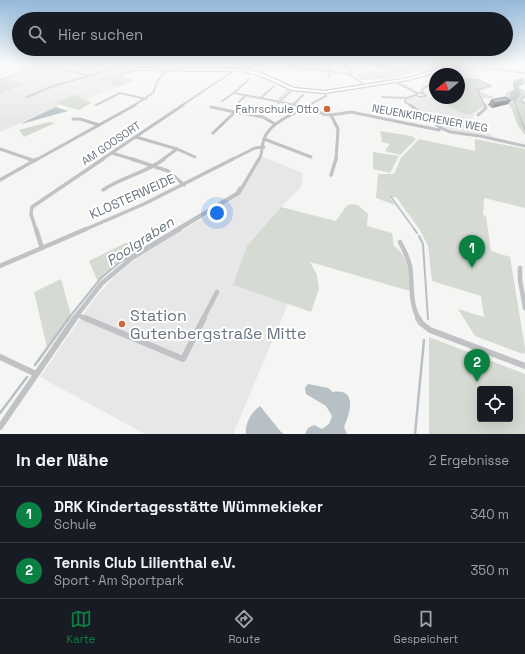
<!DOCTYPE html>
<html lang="de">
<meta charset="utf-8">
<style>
:root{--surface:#171b24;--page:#242831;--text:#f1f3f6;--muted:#9ea1a6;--line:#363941;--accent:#0b8043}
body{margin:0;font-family:"Space Grotesk",sans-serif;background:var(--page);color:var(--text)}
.controls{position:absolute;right:12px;bottom:12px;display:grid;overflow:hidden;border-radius:4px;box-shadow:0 4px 16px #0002}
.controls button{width:36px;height:36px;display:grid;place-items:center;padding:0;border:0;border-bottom:1px solid var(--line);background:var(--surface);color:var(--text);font:20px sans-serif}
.compass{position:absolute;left:429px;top:68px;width:36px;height:36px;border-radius:50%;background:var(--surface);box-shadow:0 4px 16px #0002;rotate:251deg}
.you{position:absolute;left:217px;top:213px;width:14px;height:14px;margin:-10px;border:3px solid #fff;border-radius:50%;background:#1a73e8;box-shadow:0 0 0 6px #1a73e833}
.badge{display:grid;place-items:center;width:26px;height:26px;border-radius:50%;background:var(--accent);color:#fff;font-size:13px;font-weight:700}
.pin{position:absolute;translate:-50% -33px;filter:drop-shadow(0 1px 2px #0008)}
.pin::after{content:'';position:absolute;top:21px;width:14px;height:12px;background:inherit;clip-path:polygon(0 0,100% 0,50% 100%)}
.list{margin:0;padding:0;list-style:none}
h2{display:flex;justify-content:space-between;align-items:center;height:52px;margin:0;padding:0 16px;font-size:17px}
h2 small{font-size:13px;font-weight:400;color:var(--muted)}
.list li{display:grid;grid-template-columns:26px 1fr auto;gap:12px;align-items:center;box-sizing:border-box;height:56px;padding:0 16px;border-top:1px solid var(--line)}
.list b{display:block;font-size:15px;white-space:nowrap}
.list p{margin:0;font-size:13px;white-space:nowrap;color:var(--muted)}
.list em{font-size:13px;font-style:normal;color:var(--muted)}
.icon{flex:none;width:22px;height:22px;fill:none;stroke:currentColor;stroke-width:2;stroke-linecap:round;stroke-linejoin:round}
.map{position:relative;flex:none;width:525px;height:434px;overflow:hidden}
.search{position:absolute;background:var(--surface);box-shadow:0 4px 16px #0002;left:12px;right:12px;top:12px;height:44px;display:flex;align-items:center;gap:10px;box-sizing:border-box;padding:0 14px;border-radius:22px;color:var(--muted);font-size:15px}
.sheet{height:164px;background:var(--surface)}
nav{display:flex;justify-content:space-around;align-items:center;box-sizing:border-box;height:56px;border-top:1px solid var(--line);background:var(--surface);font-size:11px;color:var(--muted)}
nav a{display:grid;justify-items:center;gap:2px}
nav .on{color:var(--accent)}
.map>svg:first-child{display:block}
</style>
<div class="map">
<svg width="525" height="434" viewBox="0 0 525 434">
<rect width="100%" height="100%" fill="#f5f6f3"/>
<g fill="#e6e7e6">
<polygon points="46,64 99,64 128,70 100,78 118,87 86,99 75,94 56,103 59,105 58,106 0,132 0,94 25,84 5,78"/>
<polygon points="413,96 419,99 431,97 439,99 463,114 475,114 468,122 498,139 480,134 449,131 408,104 407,98"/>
<polygon points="263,157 303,173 301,187 274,214 233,285 288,304 233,434 145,434 40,377 94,299 115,276 136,259 212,213 241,194"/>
</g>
<g fill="#d5dad3" fill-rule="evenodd">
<path d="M340,64H409L422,65L419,68L421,69C402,78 382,79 362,80L356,76C369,67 377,74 391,72L370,65L348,64L345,66L355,69L356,70L352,71L358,73L355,75L348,73L347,69L340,68Z"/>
<polygon points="128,70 139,70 123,77 135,80 118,87 99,78"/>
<polygon points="4,78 5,78 25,84 0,94 0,79"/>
<path d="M523,78L525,83L518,87L525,91V97L521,101L525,103V135C506,114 522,96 480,98L484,108L482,107C465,124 453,106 439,99L450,102L454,101V98H459V80H479L490,86L476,90L496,98L505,97L507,92L514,90L513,81Z"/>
<polygon points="75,94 91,103 79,110 55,103"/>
<polygon points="49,122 55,123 24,137 19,130"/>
<polygon points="380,131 411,136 416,139 400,155 385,151 390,144 382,142"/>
<polygon points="419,139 475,151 475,139 525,149 525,208 484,198 483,215 486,216 491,251 510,257 525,348 525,353 523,354 475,336 458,309 484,317 481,296 432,281 428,246 420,230 396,197 390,198 395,205 376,198 378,174 394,174 401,158"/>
<polygon points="373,152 399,156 390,173 373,169"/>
<path d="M352,204L358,205L368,214L367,226L392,233L394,246C410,258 409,272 410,291L310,262L317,275L319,289L311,312L233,285L247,246L281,207L336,221L347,205Z"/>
<polygon points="127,242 134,254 119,263 98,282 89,261"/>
<polygon points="61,279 71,315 47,347 34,292"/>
<path d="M429,337L525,374V434H429ZM480,389H510V419H480Z"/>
</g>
<g fill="#b7c0c5">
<polygon points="523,78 525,83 518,87 521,94 515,102 509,97 511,96 510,92 514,90 513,81"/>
<polygon points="56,107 68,111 21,124 24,122"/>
<path d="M308,384L328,388L333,392C358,388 350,414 344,427L347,434H305L308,428L314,425L322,429L329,424L332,416L326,406L306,394L305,388Z"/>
<path d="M260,406L281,432L284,434H246C245,423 251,412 260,406Z"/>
</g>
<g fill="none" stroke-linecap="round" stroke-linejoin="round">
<g stroke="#b7c0c5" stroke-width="1">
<polyline points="0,80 40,65"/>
<polyline points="278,100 288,90"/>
<polyline points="514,100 525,130"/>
</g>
<g stroke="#b7c0c5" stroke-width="1.5">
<polyline points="391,197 415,230"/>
<polyline points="174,230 236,193 240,187"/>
</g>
<g stroke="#b7c0c5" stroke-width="2">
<polyline points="414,229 417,233"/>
<polyline points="419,236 423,244 428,319"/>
<polyline points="68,319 101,278 119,263 176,229"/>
</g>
<g stroke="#b7c0c5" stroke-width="2.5">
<polyline points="35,365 69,318"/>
<polyline points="0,413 27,377"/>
<polyline points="415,434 424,340"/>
</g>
<g stroke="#b0b4b8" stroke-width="2.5">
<polygon id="secondary" points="103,64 135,68 243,69 261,73 294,88 325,91 408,78 435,70 442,64 444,64 437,72 408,80 325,93 292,90 259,75 243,71 135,70 104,65"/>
</g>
<g stroke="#c0c2c6" stroke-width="2">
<polyline points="40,64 90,76 119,67"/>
<polyline points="247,64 251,70 249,71"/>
<polyline points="289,64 289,66 349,74 365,85"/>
<polyline points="450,64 525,73"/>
<polyline points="328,71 329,64"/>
<polyline points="328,78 331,71"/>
<polyline points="249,79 234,93 301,106"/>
<polyline points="459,79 478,80 491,86 477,90 485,106"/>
<polyline points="396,82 417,93"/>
<polygon points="417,93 423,93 426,96 419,97 416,95"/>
<polyline points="423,93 422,89 435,82"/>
<polyline points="525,96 520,101 525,103"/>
<polyline points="27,97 53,86 89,76"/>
<polyline points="382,97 406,98"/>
<polyline points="261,98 274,86"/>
<polyline points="222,101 234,93"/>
<polyline points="239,102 246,95"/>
<polyline points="278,103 290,92"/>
<polyline points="96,105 120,93 146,99"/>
<polyline points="293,105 303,95"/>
<polyline points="133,106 153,93 158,80 168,69"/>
<polyline points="181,106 235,70"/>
<polyline points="307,106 326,96 325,92"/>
<polyline points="411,106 405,102 406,98 416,95"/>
</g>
<g stroke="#c0c2c6" stroke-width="3">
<polyline points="296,105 305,107"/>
<polyline points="410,105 441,128"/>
<polyline points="308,106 323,114 331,115 338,129 336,160"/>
<polyline points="211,107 235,112"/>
<polyline points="331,115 351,112 439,130 441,128 450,132 480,136 525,146"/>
<polyline points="478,115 486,108 485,105"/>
<polyline points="73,119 80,119 99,125"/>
<polyline points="213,133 235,112 263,117 275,124"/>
<polyline points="136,137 177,149 162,160"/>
<polyline points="264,139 311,157"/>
<polyline points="0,149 32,160"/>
<polyline points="177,149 195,157"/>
<polyline points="112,153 135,160"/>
<polyline points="36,160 135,105"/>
<polyline points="101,160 183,105"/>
<polyline points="231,160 255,148 264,147"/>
<path d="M259,160C263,153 261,147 264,139C270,122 294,114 309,105"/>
</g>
<g stroke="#c0c2c6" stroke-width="3.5">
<polyline points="29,159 34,161"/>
<polyline points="132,159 168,171 184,185"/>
<polyline points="331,175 336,159"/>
<polyline points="0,180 37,159"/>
<path d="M103,190C122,177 146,173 164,159"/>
<polyline points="36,230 31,214 32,207 103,159"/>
<polyline points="84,230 144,204 233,159"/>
<polyline points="178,230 239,193 259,159"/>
</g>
<g stroke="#c0c2c6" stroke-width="4.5">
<polyline points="36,229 42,248"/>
<path d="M400,242C404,250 408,257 410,266C413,283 409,303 419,319"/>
<polyline points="0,266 86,229"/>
<polyline points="520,268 520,280 525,308"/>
<polyline points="77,315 87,319"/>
<polyline points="74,319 102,283 132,258 180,229"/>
<polyline points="203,319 217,292"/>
</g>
<g stroke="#c0c2c6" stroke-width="6">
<polyline points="85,318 183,359 204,318"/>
<polyline points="418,318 421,323 430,330 525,366"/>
<polyline points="0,357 36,374"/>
<polyline points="0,427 75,318"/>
</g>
<use href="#secondary" fill="#fff" fill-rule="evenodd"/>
</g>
<polygon fill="#909499" points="491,100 508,104 492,108 488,105"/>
<g fill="#75787d">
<polygon points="459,89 462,89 459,95"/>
<polygon points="511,100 508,104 492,108 495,103"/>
</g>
<polygon fill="#a7acb2" stroke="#75787d" points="505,97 511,100 495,103 491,100"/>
<linearGradient id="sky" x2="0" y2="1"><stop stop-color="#94b9da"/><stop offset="0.51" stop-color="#fafbfa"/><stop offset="1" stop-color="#fafbfa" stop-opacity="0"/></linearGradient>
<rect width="525" height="125" fill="url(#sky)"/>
<g fill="#cc693d" stroke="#fff" stroke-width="1.5">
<circle cx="327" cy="109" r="4"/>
<circle cx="122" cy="324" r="4"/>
</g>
<g text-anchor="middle" stroke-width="4" stroke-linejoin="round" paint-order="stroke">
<g font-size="11" fill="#697480" stroke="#fff" text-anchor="end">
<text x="319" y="113">Fahrschule Otto</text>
</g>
<g font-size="11" fill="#697480" stroke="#fff">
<text transform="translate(430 118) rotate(10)" y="4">NEUENKIRCHENER WEG</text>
<text transform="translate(111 143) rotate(-34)" y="4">AM GOOSORT</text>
</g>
<g font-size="13" fill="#697480" stroke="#fff">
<text transform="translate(132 196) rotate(-24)" y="5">KLOSTERWEIDE</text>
</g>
<g font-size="14" font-style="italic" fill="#64747c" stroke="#fff">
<text transform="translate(140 241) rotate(-33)" y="5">Poolgraben</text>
</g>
<g font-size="16" fill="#697480" stroke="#fff" text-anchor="start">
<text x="130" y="321">Station<tspan x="130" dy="18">Gutenbergstraße Mitte</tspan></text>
</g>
</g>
</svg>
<div class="controls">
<button><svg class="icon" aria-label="locate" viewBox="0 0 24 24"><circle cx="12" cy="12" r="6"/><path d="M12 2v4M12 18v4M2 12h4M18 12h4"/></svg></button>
</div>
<svg class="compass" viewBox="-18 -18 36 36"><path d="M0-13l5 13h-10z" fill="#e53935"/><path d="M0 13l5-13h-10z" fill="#9ea1a6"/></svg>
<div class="you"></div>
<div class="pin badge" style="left:472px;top:268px">1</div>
<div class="pin badge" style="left:477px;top:382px">2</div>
<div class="search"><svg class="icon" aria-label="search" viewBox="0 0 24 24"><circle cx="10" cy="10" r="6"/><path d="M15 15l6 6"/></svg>Hier suchen</div>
</div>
<section class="sheet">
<h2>In der Nähe<small>2 Ergebnisse</small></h2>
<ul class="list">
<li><span class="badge">1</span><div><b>DRK Kindertagesstätte Wümmekieker</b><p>Schule</p></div><em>340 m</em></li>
<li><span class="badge">2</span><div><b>Tennis Club Lilienthal e.V.</b><p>Sport · Am Sportpark</p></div><em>350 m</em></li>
</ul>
</section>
<nav>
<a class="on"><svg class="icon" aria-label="map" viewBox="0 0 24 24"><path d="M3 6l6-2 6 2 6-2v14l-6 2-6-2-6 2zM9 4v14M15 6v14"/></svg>Karte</a>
<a><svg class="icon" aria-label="directions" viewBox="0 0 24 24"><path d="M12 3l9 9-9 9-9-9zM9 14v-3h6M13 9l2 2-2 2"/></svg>Route</a>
<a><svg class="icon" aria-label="saved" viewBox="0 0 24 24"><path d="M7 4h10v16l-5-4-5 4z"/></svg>Gespeichert</a>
</nav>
